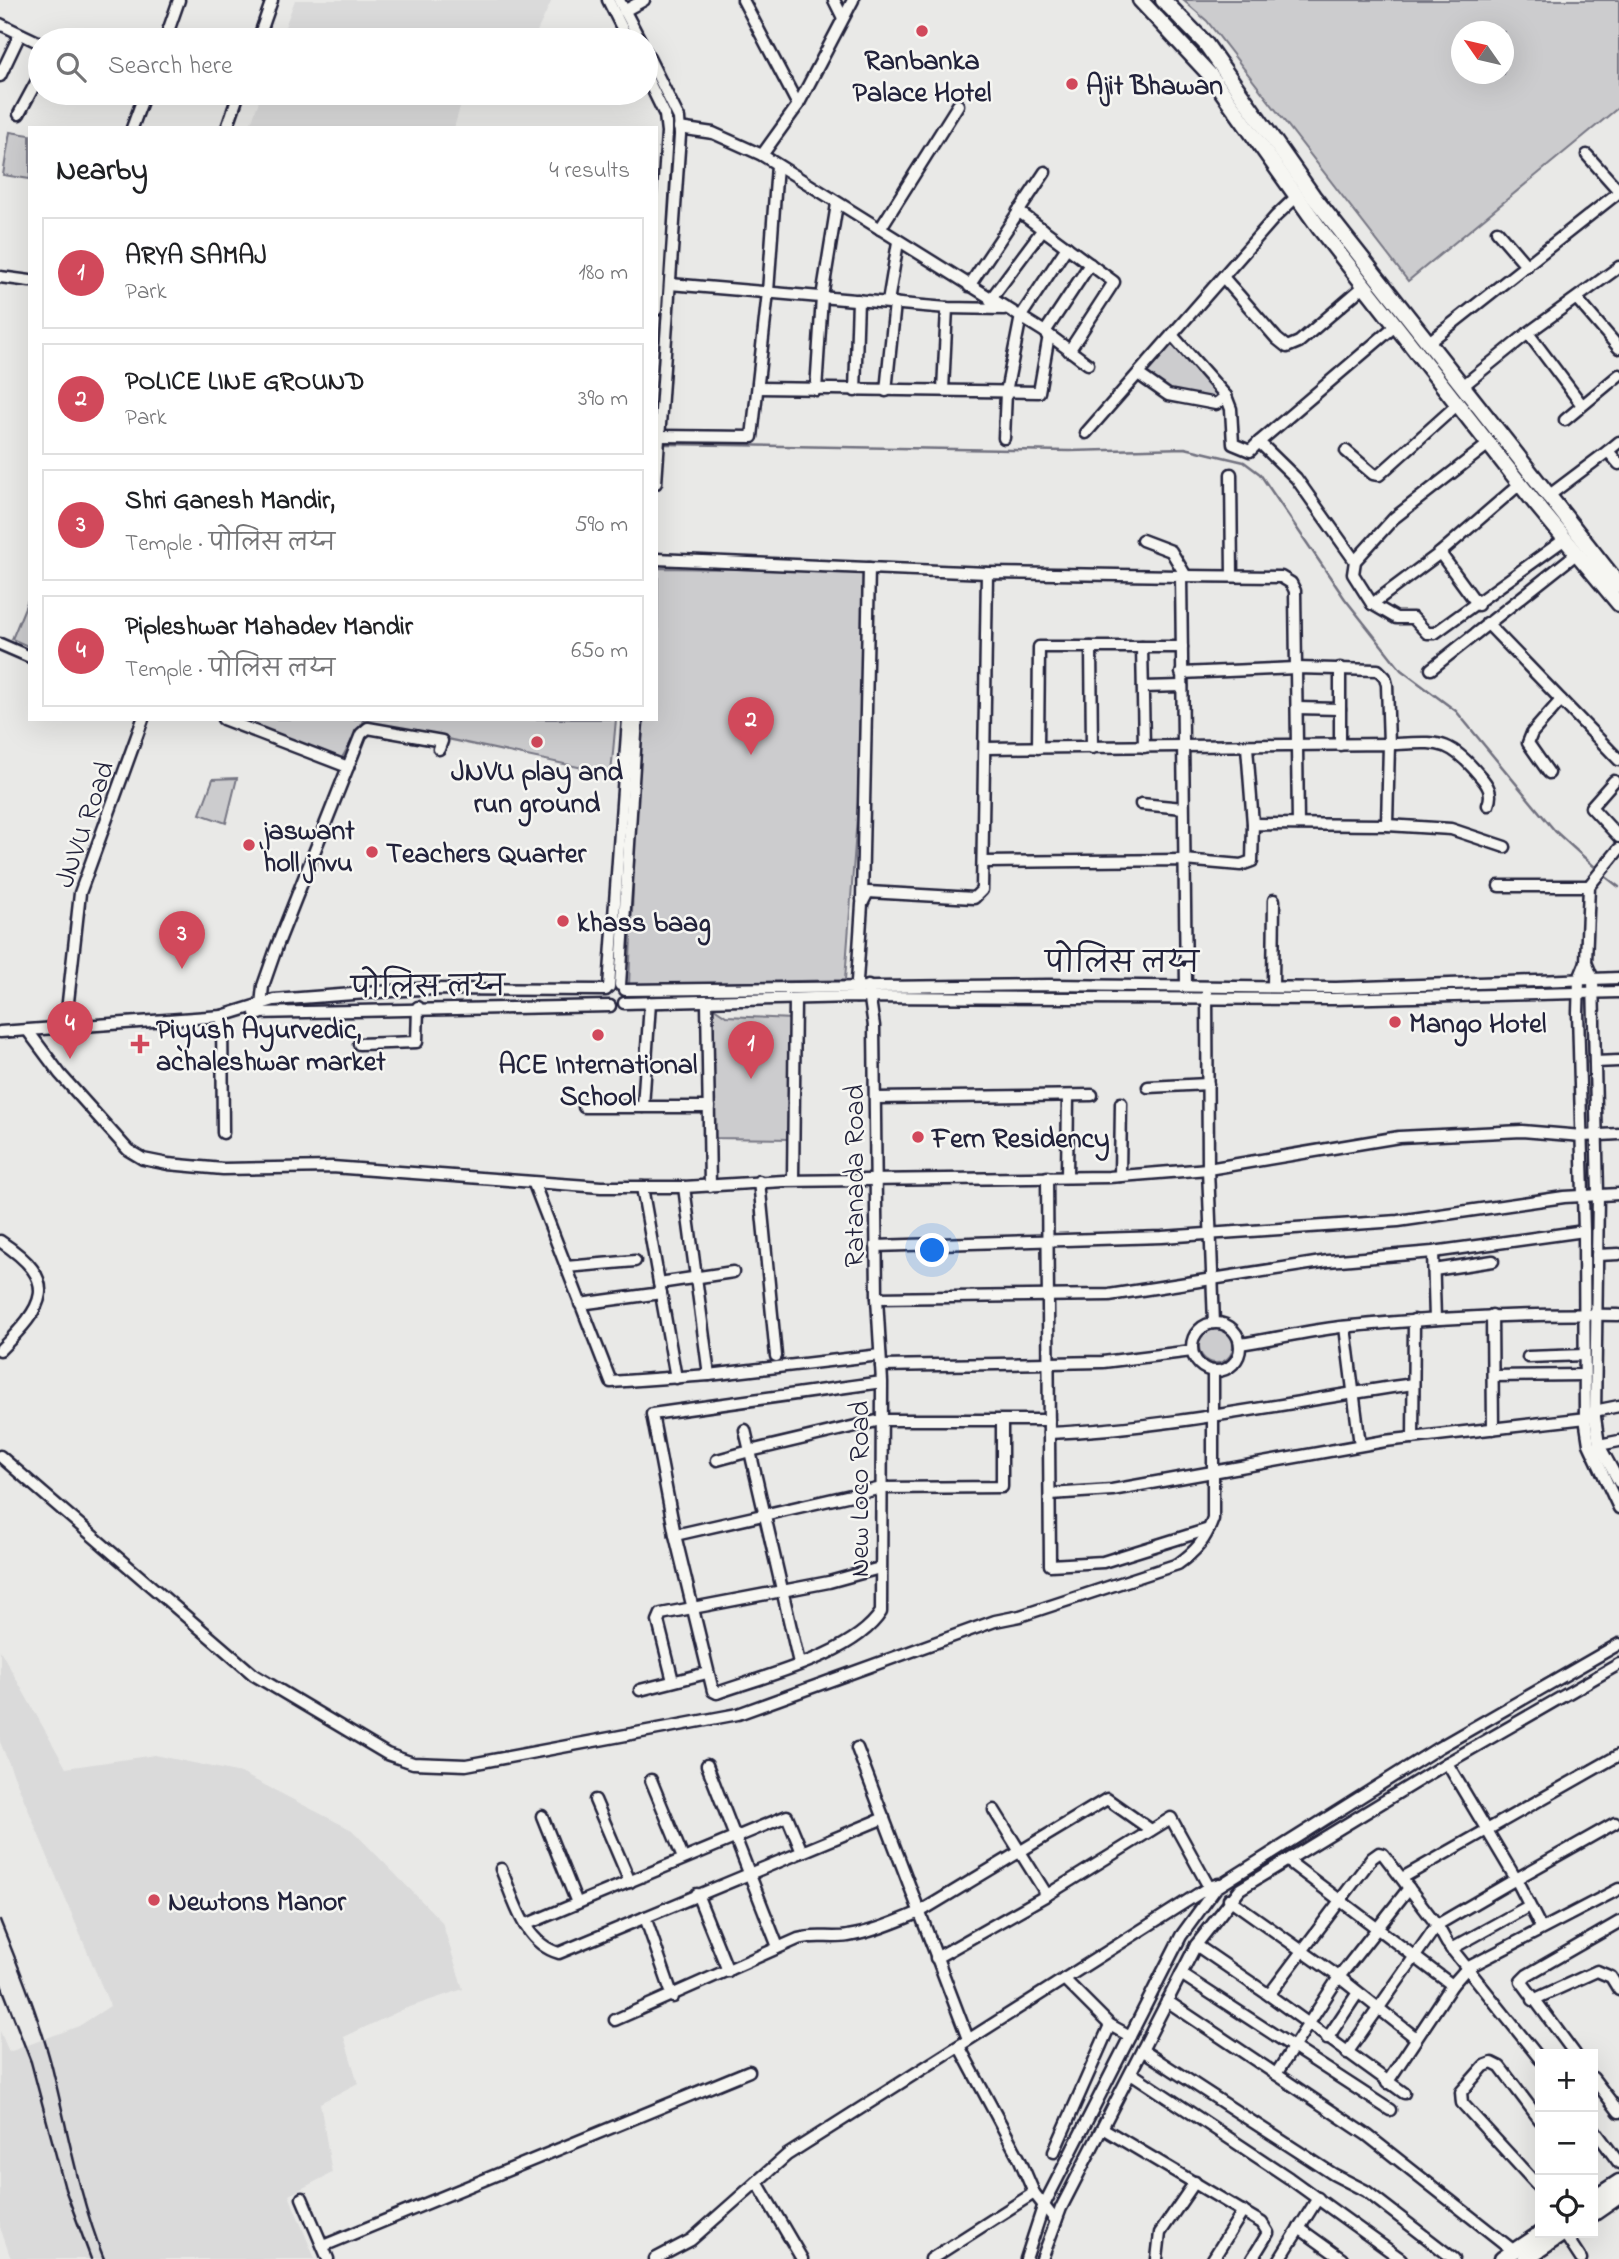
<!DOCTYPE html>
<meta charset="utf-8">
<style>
:root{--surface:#fff;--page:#f6f6f6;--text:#202124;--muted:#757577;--line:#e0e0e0;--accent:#d1495b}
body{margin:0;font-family:"Indie Flower","Playpen Sans Deva",sans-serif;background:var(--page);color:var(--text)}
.controls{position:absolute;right:21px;bottom:21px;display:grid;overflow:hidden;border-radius:0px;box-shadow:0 7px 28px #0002}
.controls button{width:63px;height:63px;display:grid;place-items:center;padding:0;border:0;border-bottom:2px solid var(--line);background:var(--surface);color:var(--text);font:35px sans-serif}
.compass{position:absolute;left:1451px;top:21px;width:63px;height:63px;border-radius:50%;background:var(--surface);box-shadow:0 7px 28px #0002;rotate:304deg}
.you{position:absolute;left:933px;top:1251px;width:24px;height:24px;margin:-18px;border:5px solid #fff;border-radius:50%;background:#1a73e8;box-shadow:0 0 0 10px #1a73e833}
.badge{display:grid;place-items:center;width:46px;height:46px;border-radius:50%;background:var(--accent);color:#fff;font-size:23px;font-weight:700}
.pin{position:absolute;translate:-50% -58px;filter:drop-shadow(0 2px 4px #0008)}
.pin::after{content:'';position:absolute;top:37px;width:24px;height:21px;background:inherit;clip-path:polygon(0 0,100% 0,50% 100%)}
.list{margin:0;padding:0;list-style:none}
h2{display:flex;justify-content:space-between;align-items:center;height:91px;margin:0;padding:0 28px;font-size:30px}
h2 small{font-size:23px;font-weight:400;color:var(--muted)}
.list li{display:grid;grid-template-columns:46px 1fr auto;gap:21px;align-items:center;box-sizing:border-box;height:112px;margin:0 14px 14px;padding:0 14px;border:2px solid var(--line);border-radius:0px}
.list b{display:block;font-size:26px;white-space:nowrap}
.list p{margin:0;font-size:23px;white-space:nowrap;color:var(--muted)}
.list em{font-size:23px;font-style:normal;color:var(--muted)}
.icon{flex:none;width:38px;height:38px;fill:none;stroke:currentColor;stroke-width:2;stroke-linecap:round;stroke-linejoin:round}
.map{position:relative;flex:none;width:1619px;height:2259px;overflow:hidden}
.search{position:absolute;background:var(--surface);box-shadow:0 7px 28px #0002;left:28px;top:28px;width:630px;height:77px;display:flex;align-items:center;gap:18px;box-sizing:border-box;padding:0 24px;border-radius:38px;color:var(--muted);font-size:26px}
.panel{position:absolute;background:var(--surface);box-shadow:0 7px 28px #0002;left:28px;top:126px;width:630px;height:595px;border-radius:0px}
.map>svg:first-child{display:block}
</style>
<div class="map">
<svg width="1619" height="2259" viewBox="0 0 1619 2259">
<rect width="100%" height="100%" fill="#e9e9e7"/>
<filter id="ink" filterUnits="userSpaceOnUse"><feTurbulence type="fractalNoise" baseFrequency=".0143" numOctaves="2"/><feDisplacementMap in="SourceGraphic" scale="14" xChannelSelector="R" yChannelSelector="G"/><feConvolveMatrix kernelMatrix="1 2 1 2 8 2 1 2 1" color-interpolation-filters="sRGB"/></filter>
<g filter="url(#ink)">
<g fill="#dadada">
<polygon points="295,0 552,0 533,40 280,40"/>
<polygon points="262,93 470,93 462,100 454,128 249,128"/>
<polygon points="0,1650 66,1768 155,1755 241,1773 352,1830 442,1922 463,1989 404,2009 344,2037 358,2083 320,2103 332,2173 289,2195 315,2259 11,2259 0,2227 0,2031 9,2052 79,2026 110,2006 0,1742"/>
</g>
<g fill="#ccccce" stroke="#777784" stroke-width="2" fill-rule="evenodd">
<path d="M1183,0H1619V107L1408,281L1207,21ZM1462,32H1504V74H1462Z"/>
<polygon points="10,132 30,135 30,179 3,175"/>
<polygon points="1171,342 1218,394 1217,398 1213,400 1174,392 1145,373"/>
<polygon points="658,568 875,571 845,980 629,985 637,791 644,719 656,719"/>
<polygon points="30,595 30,647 12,639"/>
<polygon points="229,719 616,719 611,774 363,721 339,763"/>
<polygon points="237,778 226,823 200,814 213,779"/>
<polygon points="708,1004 726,1016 792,1019 793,1139 709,1138"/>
<circle cx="1216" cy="1346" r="17"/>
</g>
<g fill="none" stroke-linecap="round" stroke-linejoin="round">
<g stroke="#71717f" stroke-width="2.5">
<polyline points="667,444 1070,451 1185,448 1244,462 1260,474 1345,599 1401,670 1456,711 1555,831 1597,869"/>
<polyline points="1602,874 1619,887"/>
</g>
<g stroke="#22223b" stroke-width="15">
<g id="minor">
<polyline points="608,0 628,40"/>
<polyline points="619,0 640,40"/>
<polyline points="743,0 798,105"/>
<polyline points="834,0 843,18"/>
<polyline points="624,11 644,0"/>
<polyline points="0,24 40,43"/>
<polyline points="165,40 179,0"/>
<polyline points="258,40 272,0"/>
<polyline points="646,52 679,118 680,135 656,483"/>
<polyline points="0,76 20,34"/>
<polyline points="646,76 665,115 667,132 656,310"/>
<polyline points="19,114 40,75"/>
<polyline points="132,128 145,93"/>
<polyline points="227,128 239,93"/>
<polyline points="679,128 713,133 762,155 1045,332 1088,364"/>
<polyline points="762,155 798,105 853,0"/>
<polyline points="1587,155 1619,191"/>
<polyline points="1018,211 1114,282 1069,351"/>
<polyline points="880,229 958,105"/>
<polyline points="1497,231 1527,266"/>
<polyline points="0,277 30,281"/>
<polyline points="1223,277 1277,339 1287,347 1299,342 1364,286"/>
<polyline points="670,284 947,308 1004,309"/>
<polyline points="969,286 1045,172"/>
<polyline points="1577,299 1619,348"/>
<polyline points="990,300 1043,229"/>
<polyline points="888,302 898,242"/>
<polyline points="1045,332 1090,264"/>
<polyline points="1528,333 1582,405"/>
<polyline points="1172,335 1226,396 1231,409 1233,444 1250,451 1259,442"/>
<polyline points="1429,342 1619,192"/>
<polyline points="1138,374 1168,395 1216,404 1226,396"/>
<polyline points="1464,385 1528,333 1619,267"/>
<polyline points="759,388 1039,392 1049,335"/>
<polyline points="816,390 822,297 837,204"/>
<polyline points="943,390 947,308"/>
<polyline points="855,391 858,300"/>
<polyline points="886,391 895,303"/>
<polyline points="1565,420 1619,375"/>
<polyline points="1086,433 1276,216 1296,197"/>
<polyline points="660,436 752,437 768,292 777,165"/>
<polyline points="1004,438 1006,392 1021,316 1067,247"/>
<polyline points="1346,451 1373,474 1379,475 1458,404"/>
<polyline points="1608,451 1619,442"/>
<polyline points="1231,474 1232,576"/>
<polyline points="1547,497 1608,451 1619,464"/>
<polyline points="1142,540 1171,551 1186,576"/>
<polyline points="1440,553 1521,483"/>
<polyline points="656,559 987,573"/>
<polyline points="1355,561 1296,478 1259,442 1395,326"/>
<polyline points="1181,576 1281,577 1291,583 1295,591 1298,824"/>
<polyline points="1372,604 1353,574 1355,561 1394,518 1490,443"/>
<polyline points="1478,605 1440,553 1372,604 1396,618 1413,618 1427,633 1435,633 1565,539"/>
<polyline points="1487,623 1619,760"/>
<polyline points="0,644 30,657"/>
<polyline points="1091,647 1092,748"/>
<polyline points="1142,647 1144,747"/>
<polyline points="1340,668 1340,745"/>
<polyline points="1431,669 1576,554"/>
<path d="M1181,673L1296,668L1378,670L1385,677L1387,685L1389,744C1437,743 1447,736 1480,776C1488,785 1493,793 1488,805"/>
<polyline points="1143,687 1182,686"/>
<polyline points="1297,708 1340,709"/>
<polyline points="223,719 348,767"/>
<polyline points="1247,747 1253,824"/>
<polyline points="1038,748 1039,647 1182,647"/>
<polyline points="1549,773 1528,743 1532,733 1561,700"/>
<polyline points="1614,781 1591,807 1619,837"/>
<polyline points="1141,804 1183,808"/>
<polyline points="1387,825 1451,829 1505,847"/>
<polyline points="1619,849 1589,886 1586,962 1579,979 1578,1012 1584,1231 1585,1418 1589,1444 1619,1508"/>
<polyline points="985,862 1184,860 1241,865 1252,861 1253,824 1387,825 1389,744 985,748"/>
<polyline points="1499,886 1589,886"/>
<polyline points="862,900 869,568"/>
<polyline points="1586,962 1593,979 1598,1194 1595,1417 1599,1445 1619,1482"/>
<polyline points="620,985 637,719"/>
<path d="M868,986L874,1026L877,1298L882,1382L881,1612C854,1655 764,1676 717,1693L713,1691L675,1535L652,1414L882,1382"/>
<polyline points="1273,986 1274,900"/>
<polyline points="609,987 628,719"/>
<polyline points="625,990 1049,985 1336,988 1619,978"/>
<polyline points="1207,995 1208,1169 1214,1323"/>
<polyline points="856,997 862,904 868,892 974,898 982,890 987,573 1181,576 1186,985"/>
<polyline points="707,1002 710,1186"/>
<polyline points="624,1003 854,997 1333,999 1619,992"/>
<polyline points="650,1003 643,1107 709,1107"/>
<polyline points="255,1013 610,1006"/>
<polyline points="260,1014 263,986 277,946 361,734 368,728 442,741 439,749"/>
<polyline points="222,1016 223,1133"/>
<polyline points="65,1029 80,893 143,719"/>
<polyline points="28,1031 60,1074 128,1150 143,1159 168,1164 223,1169 332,1167 601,1187 684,1187 784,1181 1109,1177 1208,1169 1399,1137 1522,1131 1582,1136 1619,1134"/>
<polyline points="0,1032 222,1016 274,1000 419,989 606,990"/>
<polyline points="359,1044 417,1042 418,1007"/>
<polyline points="1595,1062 1619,1061"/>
<polyline points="1148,1087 1208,1084"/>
<polyline points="876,1098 1092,1095"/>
<polyline points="584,1107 643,1107"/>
<polyline points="1120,1176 1121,1103"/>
<polyline points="1047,1177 1050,1565 1103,1562 1209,1529"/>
<polyline points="1067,1177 1068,1096"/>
<polyline points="793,1180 795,999"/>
<polyline points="759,1181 776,1356"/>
<polyline points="534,1184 611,1382 709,1375 880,1355"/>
<polyline points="642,1187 676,1378"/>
<polyline points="684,1187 709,1375"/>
<path d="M0,1241C62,1282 44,1306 0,1350"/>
<polyline points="876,1246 1162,1237 1398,1221 1564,1197 1619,1194"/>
<polyline points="1433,1252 1435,1319"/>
<polyline points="1597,1255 1619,1254"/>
<polyline points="566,1267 635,1261"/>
<polyline points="1434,1270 1493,1261"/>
<polyline points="659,1283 733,1272"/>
<polyline points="877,1298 1109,1295 1328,1261 1433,1252 1584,1231"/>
<polyline points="580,1304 661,1293"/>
<polyline points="1492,1315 1493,1429"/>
<circle cx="1216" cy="1347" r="24"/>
<polyline points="1345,1327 1360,1445"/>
<path d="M1240,1344C1273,1339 1307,1331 1340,1327C1433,1318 1526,1313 1619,1315"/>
<polyline points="1528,1357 1584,1355"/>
<polyline points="881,1366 1103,1362 1192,1351"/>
<polyline points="1493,1376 1584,1375"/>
<polyline points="1594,1411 1619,1406"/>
<path d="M1049,1433C1172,1428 1292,1401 1413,1384"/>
<polyline points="1413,1438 1414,1320"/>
<polyline points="1599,1445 1619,1441"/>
<path d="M0,1456L254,1675L387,1754L413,1763L466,1765L738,1714L995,1621L1020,1616L1178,1564C1196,1551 1205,1541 1213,1519V1371"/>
<polyline points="717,1460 750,1451 745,1430"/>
<polyline points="1050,1494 1112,1490 1385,1441 1595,1417"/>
<polyline points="675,1535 882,1488 1002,1487 1002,1421"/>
<polyline points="799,1663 750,1451 881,1420 1049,1420"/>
<polyline points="673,1681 658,1621 661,1614 829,1582 880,1568"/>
<polyline points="640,1690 707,1673"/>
<polyline points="857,1748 968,2039"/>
<polyline points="1447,1763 1516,1879 1615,1823"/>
<polyline points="707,1765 778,1947"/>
<polyline points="651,1780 683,1858"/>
<polyline points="595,1800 630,1882"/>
<polyline points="994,1810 1047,1895"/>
<polyline points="542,1816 577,1903"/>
<polyline points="1288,1861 1452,1985 1467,1968 1619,1889"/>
<path d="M501,1869C514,1899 523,1943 559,1953L884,1818"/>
<polyline points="1402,1878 1619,1755"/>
<polyline points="697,1894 728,1971"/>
<polyline points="1229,1899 1339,1977 1416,2038"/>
<polyline points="645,1917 673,1997"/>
<polyline points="525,1925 787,1816 802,1852"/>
<polyline points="1196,1945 1269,1995 1372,1858 1379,1853 1383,1854 1437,1925 1447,1943 1540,2059"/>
<polyline points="1451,1949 1529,1906"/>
<polyline points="936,1958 1047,1895 1171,1818 1209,1887"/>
<polyline points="1181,1974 1390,2110"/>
<polyline points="1064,1979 1110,2025 1130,2036"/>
<polyline points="1269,1995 1404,2093"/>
<polyline points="1533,2000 1597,1971 1611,1977 1619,1990"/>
<polyline points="1167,2001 1367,2135 1514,2251"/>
<path d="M615,2020L798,1939C815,1934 832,1939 848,1936C873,1932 895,1922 918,1913L1107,1799L1151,1830"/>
<polyline points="1327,2039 1357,1994"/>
<polyline points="959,2046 1020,2160 1034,2193 1056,2221"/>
<polyline points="1142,2050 1333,2174 1366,2191 1454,2259"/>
<polyline points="1347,2053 1437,1925 1516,1879 1541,1928"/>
<polyline points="1575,2054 1521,1981 1527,1975 1619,1922"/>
<polyline points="1131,2073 1289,2178 1401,2259"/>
<polyline points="1276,2074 1339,1977 1409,1888"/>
<polyline points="1593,2078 1619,2112"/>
<polyline points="1387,2083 1452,1985"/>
<polyline points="1540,2120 1500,2067 1492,2063 1484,2066 1461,2092 1462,2103 1540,2188"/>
<polyline points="1593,2128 1619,2163"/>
<polyline points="1104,2129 1262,2223 1268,2233 1252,2259"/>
<polyline points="1054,2152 1110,2025"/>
<polyline points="757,2182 802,2259"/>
<polyline points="302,2198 328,2259"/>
<polyline points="1299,2228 1342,2259"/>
<polyline points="1564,2233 1581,2259"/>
<polyline points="323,2246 749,2071"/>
<polyline points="655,2259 691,2240 787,2155 1209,1887 1219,1884"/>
<polyline points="931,2259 1034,2193"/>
<polyline points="1026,2259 1043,2207 1181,1936 1216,1888 1438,1748 1619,1644"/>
<polyline points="1042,2259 1061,2208 1196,1945 1240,1889 1447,1763 1619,1664"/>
<polyline points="1157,2259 1160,2233 1195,2182"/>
<polyline points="1213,2259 1243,2211"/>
<polyline points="1280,2259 1318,2198"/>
</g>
</g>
<g stroke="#22223b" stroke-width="19">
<g id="highway">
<polyline points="1140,0 1211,76 1320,229 1535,503 1619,604"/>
<polyline points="1163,0 1205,43 1313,196 1619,585"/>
<polyline points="1593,2199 1619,2182"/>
<polyline points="1593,2214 1619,2196"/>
<polyline points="1502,2259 1541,2233"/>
<polyline points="1525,2259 1564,2233"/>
</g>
</g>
<use href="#minor" stroke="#f6f6f2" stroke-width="10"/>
<use href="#highway" stroke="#f6f6f2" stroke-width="14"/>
<g stroke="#22223b" stroke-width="2.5">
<path d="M0,1920C19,1968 39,2017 52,2067C68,2132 79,2197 104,2259"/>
<polyline points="0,1982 31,2062 65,2189 91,2259"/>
</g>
</g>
</g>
<g fill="#d1495b" stroke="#f6f6f2" stroke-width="2.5">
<circle cx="922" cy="31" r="7"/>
<circle cx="1072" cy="84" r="7"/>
<circle cx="537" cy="742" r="7"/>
<circle cx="249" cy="845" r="7"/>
<circle cx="372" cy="852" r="7"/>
<circle cx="563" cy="921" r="7"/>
<circle cx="1395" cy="1022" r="7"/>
<circle cx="598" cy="1035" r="7"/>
<path d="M136.5 1033.5h7v7h7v7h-7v7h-7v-7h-7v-7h7z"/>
<circle cx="918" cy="1137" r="7"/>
<circle cx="154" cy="1900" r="7"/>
</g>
<g text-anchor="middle" stroke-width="5" stroke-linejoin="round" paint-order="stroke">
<g font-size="28" font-weight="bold" fill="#22223b" stroke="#f6f6f2" text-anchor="start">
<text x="922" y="69" text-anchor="middle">Ranbanka<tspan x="922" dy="32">Palace Hotel</tspan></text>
<text x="1086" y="94">Ajit Bhawan</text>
<text x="537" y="780" text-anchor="middle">JNVU play and<tspan x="537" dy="32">run ground</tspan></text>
<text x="263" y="839">jaswant<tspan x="263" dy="32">holl jnvu</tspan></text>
<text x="386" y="862">Teachers Quarter</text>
<text x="577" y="931">khass baag</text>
<text x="1409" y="1032">Mango Hotel</text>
<text x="156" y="1038">Piyush Ayurvedic,<tspan x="156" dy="32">achaleshwar market</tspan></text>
<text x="598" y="1073" text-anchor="middle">ACE International<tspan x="598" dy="32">School</tspan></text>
<text x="932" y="1147">Fern Residency</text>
<text x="168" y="1910">Newtons Manor</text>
</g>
<g font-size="28" fill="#22223b" stroke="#f6f6f2">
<text transform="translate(83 824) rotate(-71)" y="10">JNVU Road</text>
<text x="1122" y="972">पोलिस लय्न</text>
<text transform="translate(428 986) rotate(-1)" y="10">पोलिस लय्न</text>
<text transform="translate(853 1176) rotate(-90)" y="10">Ratanada Road</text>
<text transform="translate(858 1489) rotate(-90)" y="10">New Loco Road</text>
</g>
</g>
</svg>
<div class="controls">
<button>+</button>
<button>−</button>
<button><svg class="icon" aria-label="locate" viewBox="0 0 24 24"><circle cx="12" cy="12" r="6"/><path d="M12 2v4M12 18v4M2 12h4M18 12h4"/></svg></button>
</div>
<svg class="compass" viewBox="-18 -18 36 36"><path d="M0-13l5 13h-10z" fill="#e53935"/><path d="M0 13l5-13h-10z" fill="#757577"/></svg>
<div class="you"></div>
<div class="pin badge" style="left:751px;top:1079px">1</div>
<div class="pin badge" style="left:751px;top:755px">2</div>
<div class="pin badge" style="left:182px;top:969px">3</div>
<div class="pin badge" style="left:70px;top:1059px">4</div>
<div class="search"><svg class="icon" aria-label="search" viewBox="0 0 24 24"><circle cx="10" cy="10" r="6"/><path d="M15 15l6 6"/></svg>Search here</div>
<section class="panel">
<h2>Nearby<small>4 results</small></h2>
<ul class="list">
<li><span class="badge">1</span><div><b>ARYA SAMAJ</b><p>Park</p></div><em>180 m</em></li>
<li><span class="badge">2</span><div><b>POLICE LINE GROUND</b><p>Park</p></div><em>390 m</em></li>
<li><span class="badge">3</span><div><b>Shri Ganesh Mandir,</b><p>Temple · पोलिस लय्न</p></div><em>590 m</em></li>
<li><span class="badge">4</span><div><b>Pipleshwar Mahadev Mandir</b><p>Temple · पोलिस लय्न</p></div><em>650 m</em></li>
</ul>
</section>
</div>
